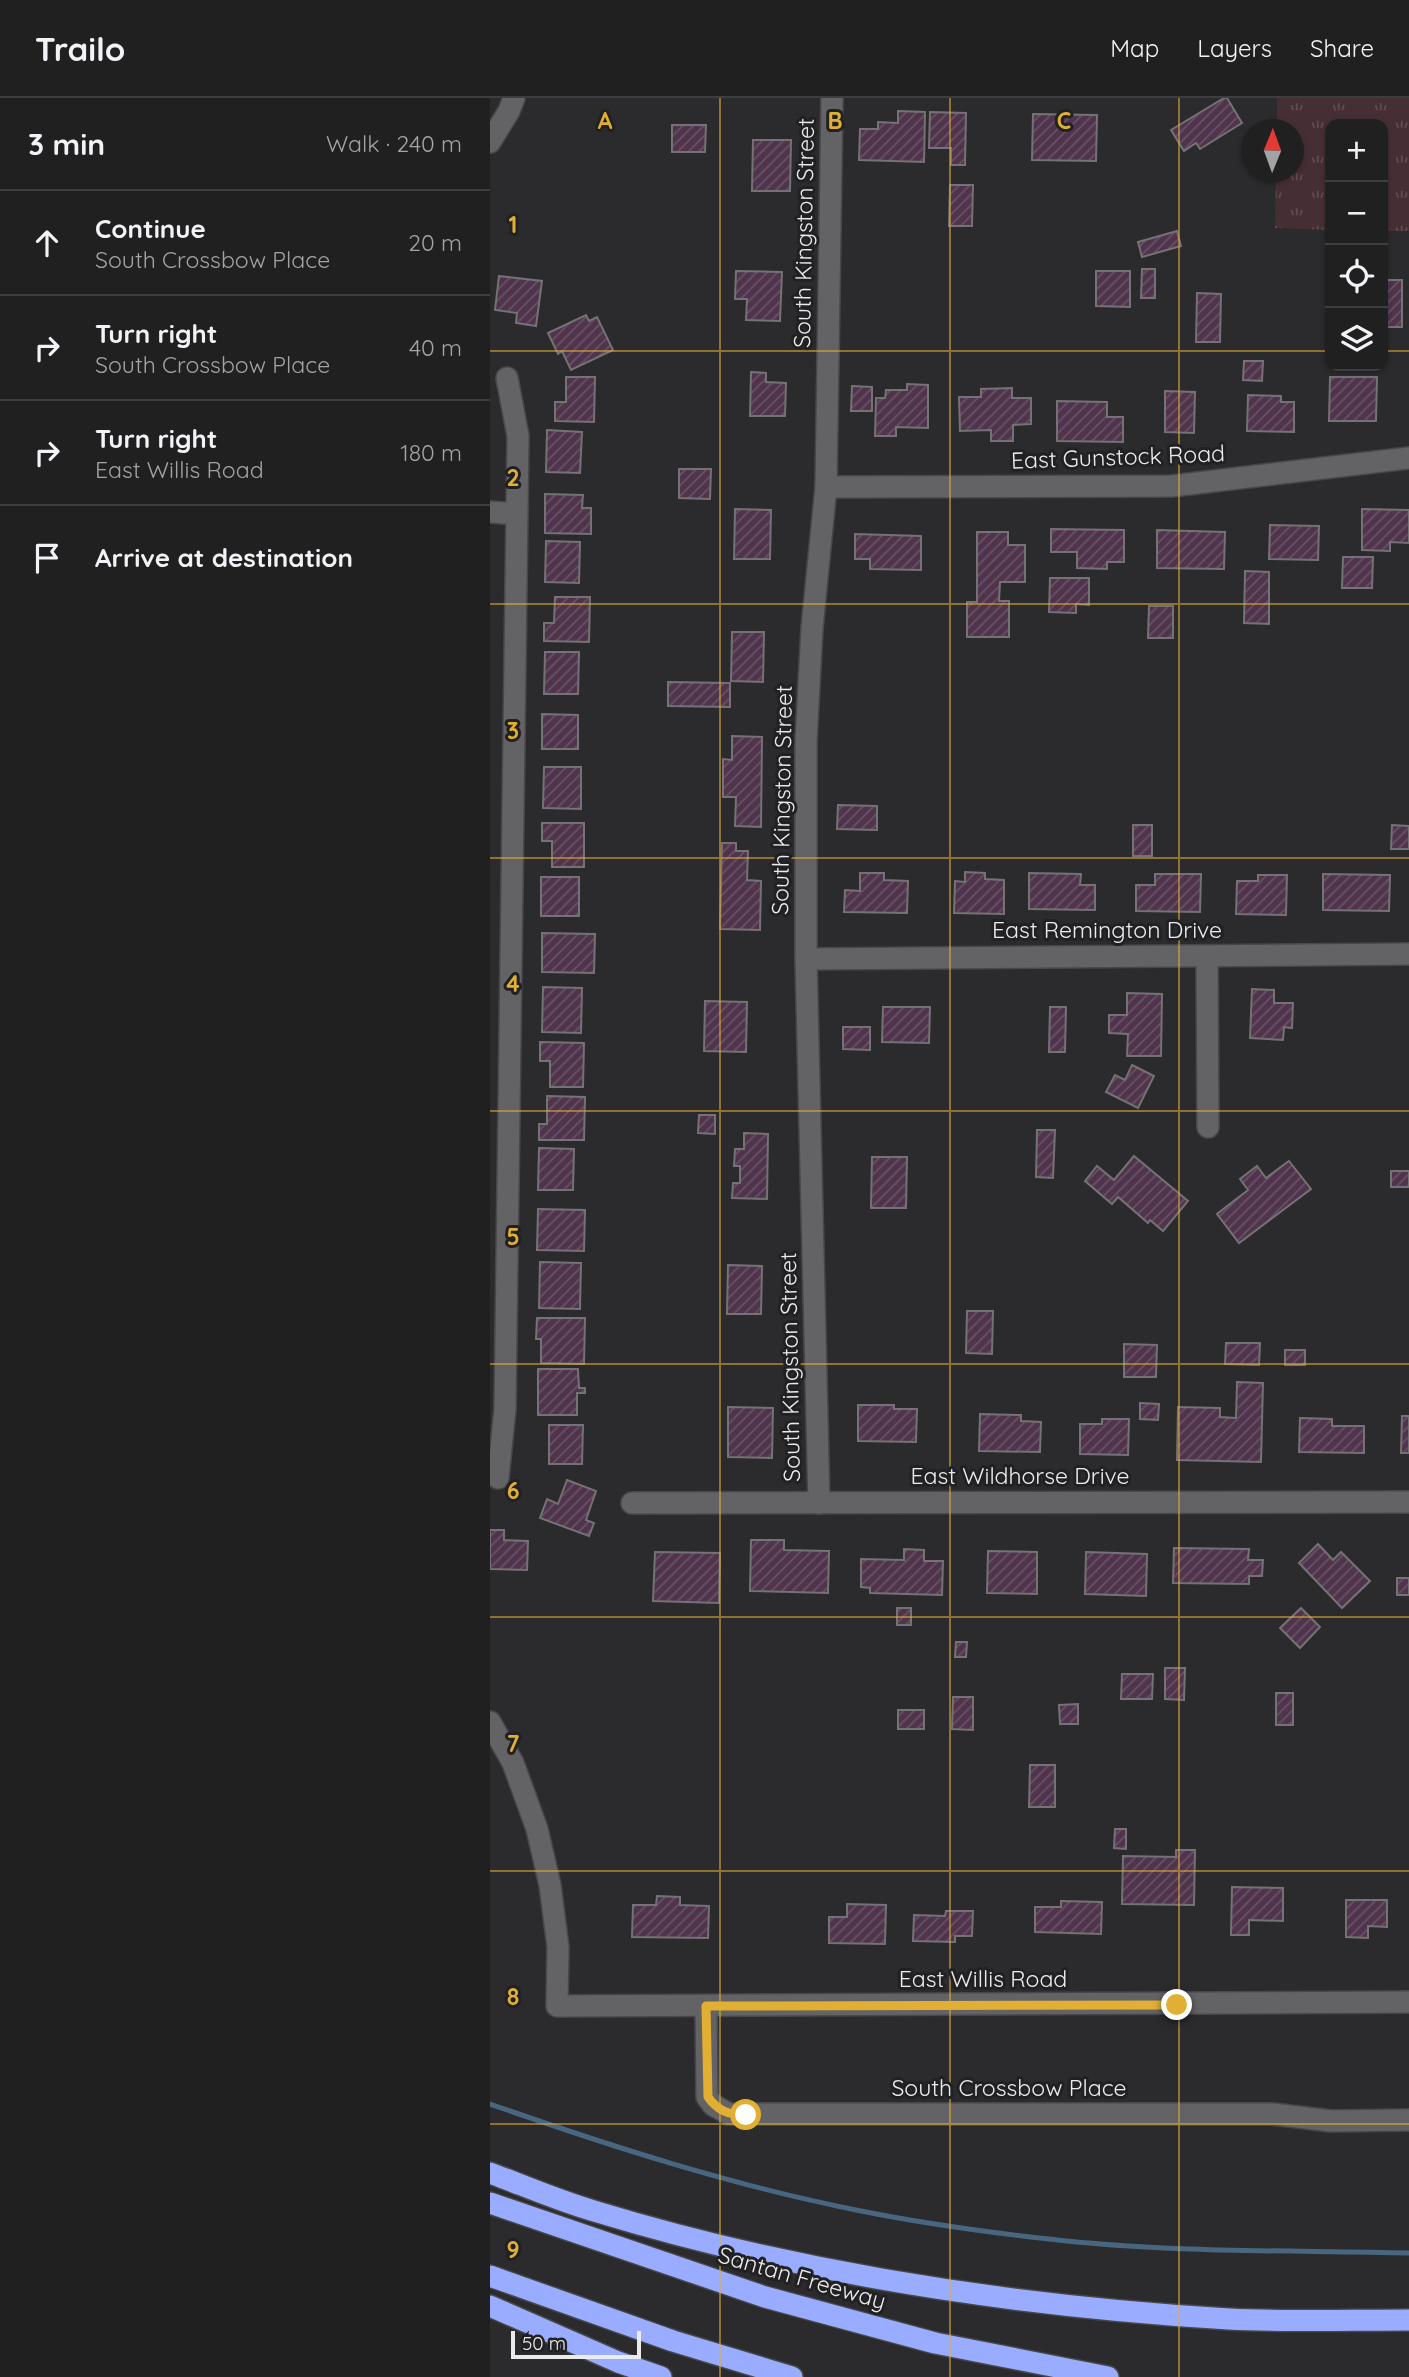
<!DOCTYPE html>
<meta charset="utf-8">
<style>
:root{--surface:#202021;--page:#2d2d2e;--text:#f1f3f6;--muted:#a2a3a5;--line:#3d3e3f}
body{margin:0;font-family:Quicksand,sans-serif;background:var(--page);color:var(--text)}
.controls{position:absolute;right:21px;top:21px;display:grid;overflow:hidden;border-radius:14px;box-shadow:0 2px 5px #0004}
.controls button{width:63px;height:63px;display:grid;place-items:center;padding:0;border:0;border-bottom:2px solid var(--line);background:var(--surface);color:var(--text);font:35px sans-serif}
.compass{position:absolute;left:751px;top:21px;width:63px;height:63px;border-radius:50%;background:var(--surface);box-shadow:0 2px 5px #0004;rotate:1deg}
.scale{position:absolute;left:21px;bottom:18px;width:130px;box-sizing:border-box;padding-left:7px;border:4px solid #ebebec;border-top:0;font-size:19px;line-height:24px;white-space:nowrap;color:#ebebec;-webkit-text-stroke:5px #212123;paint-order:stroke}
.stop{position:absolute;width:21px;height:21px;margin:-16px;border:5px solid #e1af34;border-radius:50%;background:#fff}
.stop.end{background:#e1af34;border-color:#fff;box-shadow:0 2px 7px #0008}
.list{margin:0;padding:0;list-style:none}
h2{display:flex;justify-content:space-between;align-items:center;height:91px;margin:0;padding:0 28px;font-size:30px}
h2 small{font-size:23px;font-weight:400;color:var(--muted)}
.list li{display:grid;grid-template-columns:46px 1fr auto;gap:21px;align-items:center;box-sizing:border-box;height:105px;padding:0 28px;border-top:2px solid var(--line)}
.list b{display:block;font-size:26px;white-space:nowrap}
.list p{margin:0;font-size:23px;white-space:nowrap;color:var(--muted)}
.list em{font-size:23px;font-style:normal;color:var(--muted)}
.icon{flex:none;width:38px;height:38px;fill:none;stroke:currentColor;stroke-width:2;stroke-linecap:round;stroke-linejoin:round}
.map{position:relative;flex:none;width:919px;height:2279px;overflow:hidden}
header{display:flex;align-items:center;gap:42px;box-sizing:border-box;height:98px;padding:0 35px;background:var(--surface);border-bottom:2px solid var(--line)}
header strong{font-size:33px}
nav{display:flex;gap:38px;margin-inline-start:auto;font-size:24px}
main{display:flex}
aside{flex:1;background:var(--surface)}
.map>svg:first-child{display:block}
</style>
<header>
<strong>Trailo</strong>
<nav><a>Map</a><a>Layers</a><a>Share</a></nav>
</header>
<main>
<aside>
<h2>3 min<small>Walk · 240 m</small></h2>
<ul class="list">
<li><svg class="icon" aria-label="ahead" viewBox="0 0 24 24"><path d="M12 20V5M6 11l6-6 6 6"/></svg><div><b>Continue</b><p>South Crossbow Place</p></div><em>20 m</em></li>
<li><svg class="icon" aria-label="right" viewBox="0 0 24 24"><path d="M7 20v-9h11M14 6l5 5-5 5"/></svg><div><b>Turn right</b><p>South Crossbow Place</p></div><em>40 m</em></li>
<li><svg class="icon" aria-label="right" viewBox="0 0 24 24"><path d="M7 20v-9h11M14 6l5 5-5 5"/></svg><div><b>Turn right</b><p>East Willis Road</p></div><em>180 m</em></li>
<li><svg class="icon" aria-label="arrive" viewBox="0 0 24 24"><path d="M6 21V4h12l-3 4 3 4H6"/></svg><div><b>Arrive at destination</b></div></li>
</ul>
</aside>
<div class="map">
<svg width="919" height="2279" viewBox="0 0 919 2279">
<defs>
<pattern id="grass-tufts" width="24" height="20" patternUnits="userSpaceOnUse" patternTransform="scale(1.75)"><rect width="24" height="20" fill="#462e35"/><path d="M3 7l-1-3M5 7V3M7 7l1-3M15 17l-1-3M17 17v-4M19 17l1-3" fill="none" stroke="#614c52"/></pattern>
<pattern id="building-hatch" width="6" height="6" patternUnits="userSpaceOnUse" patternTransform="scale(1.75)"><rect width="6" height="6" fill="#4f344c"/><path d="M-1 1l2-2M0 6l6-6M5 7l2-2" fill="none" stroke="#685266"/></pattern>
</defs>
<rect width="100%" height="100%" fill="#2b2a2c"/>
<polygon fill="url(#grass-tufts)" points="787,0 919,0 919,133 893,133 893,26 840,26 840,132 785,130 786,74 804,74 804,32 787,31"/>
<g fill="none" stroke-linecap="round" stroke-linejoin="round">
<path stroke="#48667f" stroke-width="5" d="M0,2006C120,2048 241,2087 366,2112C430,2125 495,2134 559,2141C678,2155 799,2152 919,2155"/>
</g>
<g fill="url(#building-hatch)" stroke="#747274" stroke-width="2">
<polygon points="734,0 737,0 752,25 710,51 706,45 694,53 681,32"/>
<polygon points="408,13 435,14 434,64 369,62 370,31 388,31 388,24 408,25"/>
<polygon points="440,14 476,15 475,67 461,67 461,50 439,50"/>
<polygon points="543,16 607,17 606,63 542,62"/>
<polygon points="182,27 216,27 215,54 182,54"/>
<polygon points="263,42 301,42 300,93 262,93"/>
<polygon points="460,87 483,87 482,128 459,128"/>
<polygon points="687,133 691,148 652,159 648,144"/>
<polygon points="652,171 665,171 665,200 651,200"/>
<polygon points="246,173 292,174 290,223 256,222 257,201 245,201"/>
<polygon points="606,173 640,173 640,209 606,208"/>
<polygon points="9,178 52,183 46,228 26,225 27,215 5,212"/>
<rect x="893" y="182" width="19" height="47"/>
<polygon points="707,195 731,196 730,244 706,244"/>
<polygon points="96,217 99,223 107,219 123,252 81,272 72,253 68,256 58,235"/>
<polygon points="754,263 773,263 772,283 753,282"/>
<polygon points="261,274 276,275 276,284 296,285 295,318 260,318"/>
<polygon points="76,279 105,279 104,324 65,323 65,304 76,304"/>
<polygon points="840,279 887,279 886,323 839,323"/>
<polygon points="417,286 438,287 438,330 406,329 406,338 385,338 386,300 395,300 396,292 417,292"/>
<polygon points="362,288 382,289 382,313 361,313"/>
<polygon points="522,290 522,300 541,300 541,326 523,327 523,343 501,343 501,332 470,333 469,299 491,299 491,291"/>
<polygon points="675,293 705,294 704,335 675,334"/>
<polygon points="758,297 791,298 791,304 804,304 804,334 757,333"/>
<polygon points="567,303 617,304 617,319 633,319 633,344 567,343"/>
<polygon points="57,332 92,334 90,375 56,374"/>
<polygon points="189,371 221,371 220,401 189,400"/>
<polygon points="55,396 93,397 92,410 101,410 101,436 55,435"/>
<polygon points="245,411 281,412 280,461 244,461"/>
<polygon points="872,411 919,412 919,445 900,444 900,453 872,452"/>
<polygon points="780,427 829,428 828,462 779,461"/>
<polygon points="561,431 634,432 634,464 617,464 617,471 587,470 587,454 561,454"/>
<polygon points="667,432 735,434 734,471 667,470"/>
<polygon points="487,434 518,434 518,447 535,447 535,484 510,484 509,503 519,503 519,539 477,539 477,504 487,504"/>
<polygon points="365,436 431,438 431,472 380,471 380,461 365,461"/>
<polygon points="56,443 90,444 89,485 55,484"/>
<polygon points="853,459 883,459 882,490 852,490"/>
<polygon points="755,473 779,474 779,526 754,525"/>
<polygon points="560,480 599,480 599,507 586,506 586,515 559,514"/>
<polygon points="65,499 100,499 99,544 54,543 54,525 64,525"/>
<polygon points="659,508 683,508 683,540 658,540"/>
<polygon points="242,534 274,534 273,584 241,583"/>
<polygon points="55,554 89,554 88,596 54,596"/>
<polygon points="178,584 240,585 240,609 178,608"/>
<polygon points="52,616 88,617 88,651 52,651"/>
<polygon points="242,638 272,639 271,729 245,728 246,699 233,699 233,661 242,662"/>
<polygon points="54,669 91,669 91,711 53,710"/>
<polygon points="348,707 387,708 387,732 347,731"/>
<polygon points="52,725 94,725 94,769 62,769 62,743 52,743"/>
<rect x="643" y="727" width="19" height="31"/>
<polygon points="902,727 919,728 919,751 901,751"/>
<polygon points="232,745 246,745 246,753 258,753 257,782 271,783 270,832 230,831"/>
<polygon points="475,774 495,775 495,781 514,782 514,816 464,815 465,783 475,784"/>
<polygon points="370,775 394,775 394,782 418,783 417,815 354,814 355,792 370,793"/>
<polygon points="539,775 591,776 590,787 605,787 605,812 539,811"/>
<polygon points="665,776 711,776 710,814 646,813 646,787 665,787"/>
<polygon points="833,776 900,777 899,813 833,812"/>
<polygon points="768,777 797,777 796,817 746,816 747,783 768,783"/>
<rect x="51" y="779" width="38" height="39"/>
<polygon points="52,835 105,836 104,875 52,874"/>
<polygon points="53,889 92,890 91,935 52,934"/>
<polygon points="762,891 784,892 784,905 803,905 802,930 794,929 793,942 760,940"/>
<polygon points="637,895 672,896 671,958 637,958 638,936 619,935 619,917 637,917"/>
<polygon points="215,903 257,904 256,954 214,953"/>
<polygon points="393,909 440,909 439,945 392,944"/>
<polygon points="560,909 576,909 575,954 559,954"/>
<polygon points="353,929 380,929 380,952 353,951"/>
<polygon points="50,944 94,945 93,989 60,989 60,963 50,963"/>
<polygon points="642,967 664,978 648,1010 616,994 625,977 635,982"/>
<polygon points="57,998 95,999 94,1042 49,1042 49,1026 57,1026"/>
<polygon points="209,1017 225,1017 225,1036 208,1035"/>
<polygon points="547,1032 565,1032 563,1080 546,1079"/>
<polygon points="254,1035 278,1036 277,1101 242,1100 243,1085 250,1085 250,1068 244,1068 245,1051 254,1051"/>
<polygon points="49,1050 84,1051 83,1092 48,1092"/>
<polygon points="644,1058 698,1103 673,1133 660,1122 658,1125 628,1099 622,1106 595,1083 607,1068 624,1082"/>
<polygon points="382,1059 417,1059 416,1110 381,1110"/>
<polygon points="799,1063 821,1091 749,1145 727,1116 758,1092 750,1081 767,1068 776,1080"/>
<rect x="901" y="1073" width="18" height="16"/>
<polygon points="48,1111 95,1112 94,1153 47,1152"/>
<polygon points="50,1164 91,1165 90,1211 49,1210"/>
<polygon points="238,1167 272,1168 271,1216 237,1216"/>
<polygon points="477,1213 503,1213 502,1256 476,1255"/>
<polygon points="47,1220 95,1220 94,1266 51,1265 51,1241 46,1241"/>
<polygon points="736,1245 770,1245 769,1267 735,1266"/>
<polygon points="634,1246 667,1247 666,1279 634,1279"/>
<rect x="795" y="1252" width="20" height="15"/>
<polygon points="48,1271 88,1271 89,1290 95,1290 95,1295 87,1295 87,1317 48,1317"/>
<polygon points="747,1284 773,1285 771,1364 687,1362 688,1309 730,1310 730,1319 746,1320"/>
<polygon points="650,1305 669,1306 668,1322 650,1321"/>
<polygon points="368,1307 404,1307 404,1311 427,1311 426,1344 368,1343"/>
<polygon points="238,1309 283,1310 282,1360 238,1359"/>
<polygon points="490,1316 531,1317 531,1323 551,1324 550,1354 489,1353"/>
<polygon points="912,1318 919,1318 919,1355 911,1355"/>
<polygon points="810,1320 842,1321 842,1328 874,1328 874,1355 809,1354"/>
<polygon points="612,1321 639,1321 638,1357 590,1356 590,1326 612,1326"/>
<polygon points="59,1327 93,1327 92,1366 59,1366"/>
<polygon points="77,1382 106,1393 96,1422 104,1425 99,1438 50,1420 57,1401 68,1406"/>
<polygon points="0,1432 14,1432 14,1442 38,1443 37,1472 0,1471"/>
<polygon points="261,1442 294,1442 294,1452 339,1453 338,1495 260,1493"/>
<polygon points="828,1446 843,1462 851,1454 880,1483 852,1510 809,1465"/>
<polygon points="684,1450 759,1451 758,1462 773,1462 772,1478 759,1478 759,1486 683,1485"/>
<polygon points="414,1451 434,1452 434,1463 453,1463 452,1497 380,1495 380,1490 371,1489 371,1461 414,1462"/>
<polygon points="498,1453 547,1454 547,1496 497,1495"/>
<polygon points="165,1454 230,1455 229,1505 163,1503"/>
<polygon points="596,1454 657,1456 656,1498 595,1496"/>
<rect x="907" y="1480" width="12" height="17"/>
<rect x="407" y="1510" width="14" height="17"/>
<polygon points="811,1510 830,1529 810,1550 790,1530"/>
<polygon points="466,1544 477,1544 476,1559 465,1559"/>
<polygon points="675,1570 695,1570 694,1602 675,1601"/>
<polygon points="632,1576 663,1576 662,1601 631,1601"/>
<rect x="786" y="1595" width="17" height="32"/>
<polygon points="463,1599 483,1599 483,1632 462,1631"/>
<polygon points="588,1606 588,1626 570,1626 569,1607"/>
<rect x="408" y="1612" width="26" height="19"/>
<polygon points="540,1667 565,1667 565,1709 539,1709"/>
<polygon points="625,1731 636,1731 636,1751 624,1750"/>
<polygon points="686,1752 705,1752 704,1807 632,1806 633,1758 686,1759"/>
<polygon points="742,1789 793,1790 793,1823 759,1822 759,1837 741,1837"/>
<polygon points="167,1798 190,1799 190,1807 219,1808 218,1840 142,1839 143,1807 166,1807"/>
<polygon points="856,1802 897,1802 897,1829 878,1828 878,1840 856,1839"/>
<polygon points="571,1803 612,1804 611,1836 545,1834 545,1809 571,1809"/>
<polygon points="357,1806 396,1807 395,1846 339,1845 339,1819 357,1819"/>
<polygon points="456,1813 483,1813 482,1838 465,1838 465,1844 423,1843 424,1817 455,1818"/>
</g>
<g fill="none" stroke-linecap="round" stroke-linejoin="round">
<g stroke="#474749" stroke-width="24">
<g id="minor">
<polyline points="0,44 19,13 24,0"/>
<polyline points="336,389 682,388 919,360"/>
<polyline points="0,414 26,416"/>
<polyline points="717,858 718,1029"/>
<polyline points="316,861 919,856"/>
<polyline points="8,1380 15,1311 28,338 17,280"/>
<polyline points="142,1405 919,1404"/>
<polyline points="329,1405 316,861 316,643 322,530 336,389 342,0"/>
<polyline points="0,1624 23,1665 47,1731 60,1787 68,1849 67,1908 919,1904"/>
<polyline points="216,1908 217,1999 223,2007 239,2016 783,2016 841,2023 919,2022"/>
</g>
</g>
<g stroke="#474749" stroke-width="24">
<g id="highway">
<path d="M0,2075C35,2088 69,2103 104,2113C310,2176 525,2208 739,2221C799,2224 859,2222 919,2222"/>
<polyline points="0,2105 275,2199 445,2245 618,2279"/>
<polyline points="0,2178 183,2243 302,2279"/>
<polyline points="0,2208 128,2264 171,2279"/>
</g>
</g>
<use href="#minor" stroke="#636265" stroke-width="21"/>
<use href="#highway" stroke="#99acff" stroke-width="21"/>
</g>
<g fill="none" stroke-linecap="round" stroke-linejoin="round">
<path stroke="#e1af34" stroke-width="9" d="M256,2017C239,2017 228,2013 218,1999L216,1908L687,1907"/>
</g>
<path fill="none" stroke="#e1af34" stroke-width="2" stroke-opacity="0.55" d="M230,0V2279M460,0V2279M689,0V2279M0,253H840M893,253H919M0,506H919M0,760H919M0,1013H919M0,1266H919M0,1519H919M0,1773H919M0,2026H919"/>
<g text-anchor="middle" stroke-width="6" stroke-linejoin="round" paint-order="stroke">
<g font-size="23" fill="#ebebec" stroke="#212123">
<text transform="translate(314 135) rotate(-89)" y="8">South Kingston Street</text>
<text transform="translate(628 359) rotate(-2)" y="8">East Gunstock Road</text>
<text transform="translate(292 702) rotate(-89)" y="8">South Kingston Street</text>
<text x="617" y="840">East Remington Drive</text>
<text transform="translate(300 1269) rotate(-91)" y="8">South Kingston Street</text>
<text x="530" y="1386">East Wildhorse Drive</text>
<text x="493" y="1889">East Willis Road</text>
<text x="519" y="1998">South Crossbow Place</text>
<text transform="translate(312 2180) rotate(16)" y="8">Santan Freeway</text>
</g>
</g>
<g font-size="23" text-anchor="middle" font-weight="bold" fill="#e1af34" stroke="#212123" stroke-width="6" stroke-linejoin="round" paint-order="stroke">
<text x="115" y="31">A</text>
<text x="345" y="31">B</text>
<text x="574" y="31">C</text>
<text x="23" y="135">1</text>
<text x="23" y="388">2</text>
<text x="23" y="641">3</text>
<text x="23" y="894">4</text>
<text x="23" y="1147">5</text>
<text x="23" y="1401">6</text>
<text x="23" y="1654">7</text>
<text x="23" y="1907">8</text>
<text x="23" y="2160">9</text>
</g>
</svg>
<div class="controls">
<button>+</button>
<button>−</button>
<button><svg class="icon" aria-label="locate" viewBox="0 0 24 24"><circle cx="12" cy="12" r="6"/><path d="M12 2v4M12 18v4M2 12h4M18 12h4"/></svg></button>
<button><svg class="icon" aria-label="layers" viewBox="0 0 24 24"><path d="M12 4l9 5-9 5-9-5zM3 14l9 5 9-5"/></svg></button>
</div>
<svg class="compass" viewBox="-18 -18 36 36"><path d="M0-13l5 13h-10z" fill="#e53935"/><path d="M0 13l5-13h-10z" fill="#a2a3a5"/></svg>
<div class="scale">50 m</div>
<div class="stop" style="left:256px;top:2017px"></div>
<div class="stop end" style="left:687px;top:1907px"></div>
</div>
</main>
